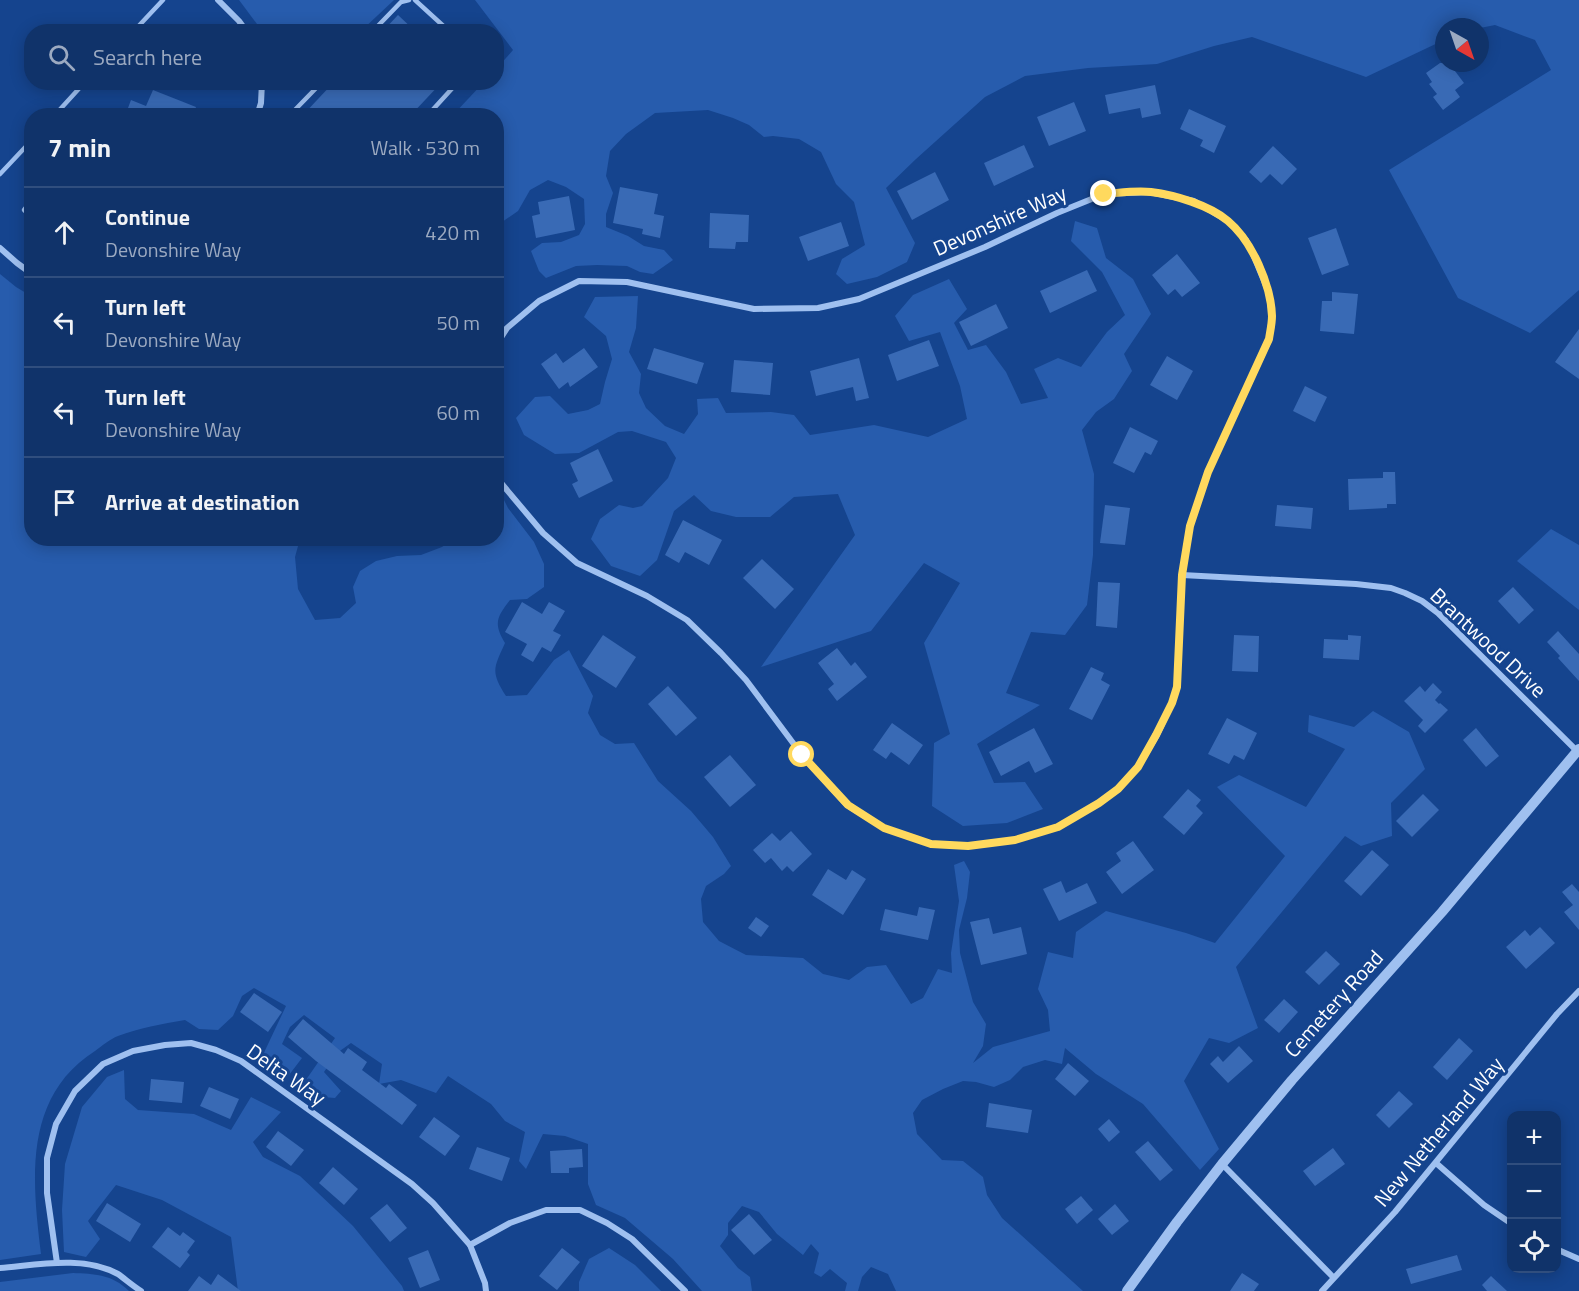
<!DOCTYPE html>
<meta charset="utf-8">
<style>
:root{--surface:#10336a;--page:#1e3f72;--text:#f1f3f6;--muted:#9caac1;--line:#304e7e}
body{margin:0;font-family:"Titillium Web",sans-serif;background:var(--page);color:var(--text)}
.controls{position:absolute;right:18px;bottom:18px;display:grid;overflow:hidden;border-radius:12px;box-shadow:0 3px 15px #0003}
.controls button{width:54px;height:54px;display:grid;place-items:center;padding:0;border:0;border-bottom:2px solid var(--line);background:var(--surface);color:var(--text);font:30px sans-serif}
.compass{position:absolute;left:1435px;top:18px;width:54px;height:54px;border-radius:50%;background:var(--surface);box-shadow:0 3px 15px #0003;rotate:140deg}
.stop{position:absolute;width:18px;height:18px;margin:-14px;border:4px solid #ffd95e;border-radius:50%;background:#fff}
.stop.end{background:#ffd95e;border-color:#fff;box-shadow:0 2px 6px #0008}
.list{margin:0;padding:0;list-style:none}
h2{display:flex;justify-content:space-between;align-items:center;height:78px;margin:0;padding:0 24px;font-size:26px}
h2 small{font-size:20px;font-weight:400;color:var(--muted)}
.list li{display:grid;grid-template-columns:39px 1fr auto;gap:18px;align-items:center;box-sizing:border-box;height:90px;padding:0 24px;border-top:2px solid var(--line)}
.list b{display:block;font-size:22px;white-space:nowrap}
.list p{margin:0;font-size:20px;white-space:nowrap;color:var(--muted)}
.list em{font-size:20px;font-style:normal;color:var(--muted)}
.icon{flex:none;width:33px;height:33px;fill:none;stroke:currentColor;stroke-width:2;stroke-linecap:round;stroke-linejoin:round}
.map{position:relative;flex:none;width:1579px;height:1291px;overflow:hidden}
.search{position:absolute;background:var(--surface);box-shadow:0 3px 15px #0003;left:24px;top:24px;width:480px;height:66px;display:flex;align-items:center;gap:15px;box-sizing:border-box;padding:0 21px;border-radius:24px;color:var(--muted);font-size:22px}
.panel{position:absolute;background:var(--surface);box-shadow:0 3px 15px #0003;left:24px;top:108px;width:480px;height:438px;border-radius:24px}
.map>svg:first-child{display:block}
</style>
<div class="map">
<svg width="1579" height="1291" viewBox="0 0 1579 1291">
<rect width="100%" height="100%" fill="#15448e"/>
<g fill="#275cad">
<polygon points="239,0 394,0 361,31 263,32"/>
<polygon points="475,0 1579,0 1579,290 1530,333 1458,298 1389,170 1551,70 1535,40 1495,25 1480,28 1480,27 1444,27 1444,40 1366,77 1252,37 1214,46 1157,64 1088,68 1025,76 985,97 916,159 886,188 915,243 907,262 877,277 847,284 836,274 842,259 865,245 854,202 836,184 821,152 799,139 773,136 764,137 749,125 733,118 708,110 655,113 626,134 610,151 606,176 613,193 606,214 606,227 628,236 644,246 664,250 673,260 653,274 640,272 627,266 597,265 576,266 546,278 539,271 531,251 542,243 561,242 579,235 585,224 584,199 566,187 548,180 530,190 518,211 502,222 497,223 496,116 453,115 483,83 496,82 497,68 513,50"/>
<polygon points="1075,221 1097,228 1106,258 1133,279 1151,314 1124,354 1132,371 1114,399 1096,412 1082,430 1094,474 1093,555 1087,605 1065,635 1031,632 1006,693 1040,705 977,744 994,783 1025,782 1043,809 1007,823 963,826 932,806 934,743 950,734 924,643 960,583 924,563 871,631 761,667 855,535 838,494 794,497 770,517 736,517 711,511 694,495 674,511 657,560 640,576 611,566 591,539 600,519 619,505 633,508 642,506 668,478 676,458 666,442 632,431 618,432 579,453 555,454 524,435 516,418 535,397 550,396 568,414 588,410 600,404 605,382 612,359 606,336 584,317 595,297 638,296 636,328 629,352 641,374 639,393 646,408 665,426 684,434 698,414 697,399 718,398 726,413 771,412 794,415 810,435 874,425 928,437 967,419 960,386 940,332 909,341 895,316 913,295 949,279 967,309 954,323 968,350 986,345 1006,372 1021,404 1048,398 1034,369 1058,358 1081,367 1107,332 1125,315 1102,272 1071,241"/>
<path d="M0,274L16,287L31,296L32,538L300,539L295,557L298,589L315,620L340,618L356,603L353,587L360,571L376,561L397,556L421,555L442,547L453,539L496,538L497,486L508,508L534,542L544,564V587L527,599L510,600C497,617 493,623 505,643C494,668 490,671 506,696L527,695L554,660L569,650L593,696L588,713L600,735L615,744L634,743L658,781L691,811L713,837L731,866L724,874L706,886L701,899L703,922L719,941L746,955L803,958L823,974L849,980L867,967L886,965L911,1004L923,998L938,969L952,973L951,953L959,901L954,865L964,861L970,872L967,898L959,930L960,953L973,1002L986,1024L983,1046L973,1063L993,1047L1050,1031L1048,1010L1038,989L1048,952L1073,958L1076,932L1106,911L1186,933L1215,943L1285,856L1217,787L1239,775L1306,807L1345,749L1308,732L1309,715L1354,727L1373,711L1409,732L1425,769L1391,803L1392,836L1361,846L1345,836L1236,967L1258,1028L1229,1043L1209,1038L1184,1081L1219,1149L1200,1170L1143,1104L1096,1074L1065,1048L1062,1064L1045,1060L1023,1067L1010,1080L994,1087L976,1082L963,1081L943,1089L922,1100L913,1113L917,1134L942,1160L963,1161L983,1177L987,1195L1002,1218L1083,1291H896L888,1274L871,1267L862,1277L858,1291H845L847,1283L830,1269L821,1277L814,1273L819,1253L811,1244L803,1255L777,1234L759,1212L742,1206L728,1223V1235L720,1246L738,1268L750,1277L752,1291H702L673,1259L625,1218L596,1205L588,1184V1144L565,1136L543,1134L526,1169L519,1161L525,1132L505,1121L491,1104L448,1076L436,1093L401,1080L379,1084L382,1064L351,1043L337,1053L324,1072L341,1091L335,1098L310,1096L301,1087L335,1038L304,1015L290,1027L282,1044L302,1058L289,1075L261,1059L286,1006L254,988L242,996L233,1016L218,1030L199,1029L185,1020C162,1024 139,1028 118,1036C110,1039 102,1046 95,1051C23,1097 32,1180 41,1254L0,1260Z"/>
<polygon points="1551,529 1579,545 1579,610 1517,561"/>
<polygon points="124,1070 125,1099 138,1110 194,1114 231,1130 251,1097 281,1112 253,1142 263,1157 300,1176 353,1226 402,1286 404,1291 238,1291 231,1237 162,1200 116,1185 88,1221 100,1239 86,1257 64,1252 62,1210 65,1164 82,1107 107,1077"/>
<polygon points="609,1248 635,1265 661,1291 579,1291 579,1282 589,1259"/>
<path d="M73,1273C94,1274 112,1274 129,1291H0V1282Z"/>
</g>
<g fill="#396ab5">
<polygon points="398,15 416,32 382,32"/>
<polygon points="1440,63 1449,63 1464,83 1455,90 1460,97 1443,110 1433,97 1437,94 1429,84 1432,82 1426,73"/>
<polygon points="334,82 442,82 410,116 302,116"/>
<polygon points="1155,85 1161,114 1142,118 1140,108 1109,114 1105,95"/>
<polygon points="153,90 196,107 193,116 125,116 131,100 146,106"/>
<polygon points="1074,102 1086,131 1049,146 1037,117"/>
<polygon points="1189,109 1226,126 1214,153 1200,146 1203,140 1180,129"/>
<polygon points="1024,145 1034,167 994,186 984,163"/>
<polygon points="1273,146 1297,169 1282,185 1270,174 1261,183 1249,172"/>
<polygon points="935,172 949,200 912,220 897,191"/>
<polygon points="620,187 658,194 654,214 664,216 660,238 642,234 643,229 613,223"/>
<polygon points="569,196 575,230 536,238 532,216 540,214 538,202"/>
<polygon points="710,213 749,215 748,242 736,242 735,249 709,248"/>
<polygon points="841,222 849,246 808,261 799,237"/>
<polygon points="1336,228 1349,265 1322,275 1308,238"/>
<polygon points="1177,254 1200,283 1182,297 1175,289 1168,295 1152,275"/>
<polygon points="1087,270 1097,291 1050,313 1040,291"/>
<polygon points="1332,292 1358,294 1354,334 1320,331 1322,301 1332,301"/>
<polygon points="996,304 1008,328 971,346 959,322"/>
<polygon points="1579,329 1579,379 1555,362"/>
<polygon points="929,340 939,366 897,381 888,355"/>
<polygon points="584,348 598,367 570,387 568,382 559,389 541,364 556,353 563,363"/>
<polygon points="654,348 704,363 697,384 647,369"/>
<polygon points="1167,356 1193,371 1177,400 1150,385"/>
<polygon points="859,358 869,398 856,401 853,387 816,396 810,371"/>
<polygon points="734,360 773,363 770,395 731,392"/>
<polygon points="1305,386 1327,397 1315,422 1293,411"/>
<polygon points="1130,427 1158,441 1151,455 1145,452 1134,473 1113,463"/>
<polygon points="598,449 613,481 579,498 572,484 578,481 570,463"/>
<polygon points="1383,472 1395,472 1396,504 1387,504 1387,508 1349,510 1348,479 1383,478"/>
<polygon points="1105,505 1130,508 1125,545 1100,543"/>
<polygon points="1277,505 1313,508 1311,529 1275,526"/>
<polygon points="683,520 722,540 709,565 685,552 679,563 665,555"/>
<polygon points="762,559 794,589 775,609 743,578"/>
<polygon points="1098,582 1120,583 1117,628 1096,626"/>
<polygon points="1513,587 1534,610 1519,624 1498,601"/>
<polygon points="522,602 542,614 549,602 565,611 553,631 561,635 551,652 542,647 533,662 521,655 527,644 505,632"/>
<polygon points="1558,631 1579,654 1579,681 1558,658 1560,656 1547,642"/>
<polygon points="603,635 636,657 616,688 582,666"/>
<polygon points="1234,635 1259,636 1258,672 1232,671"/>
<polygon points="1348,635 1361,636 1359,660 1323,658 1324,639 1348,640"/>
<polygon points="837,648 851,666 855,662 867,677 837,701 828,689 834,684 818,663"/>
<polygon points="1091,667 1104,673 1101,680 1110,685 1092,720 1069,709"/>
<polygon points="1433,683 1442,692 1435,700 1439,704 1440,703 1448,710 1425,733 1418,726 1423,720 1404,701 1420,686 1425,692"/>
<polygon points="668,686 697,718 676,736 648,704"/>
<polygon points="1227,718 1257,733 1244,760 1234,755 1229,764 1208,754"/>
<polygon points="892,723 923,745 909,765 891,752 886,759 873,750"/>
<polygon points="1034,728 1053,764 1035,773 1029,761 1001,776 989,752"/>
<polygon points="1476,728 1499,756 1486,767 1463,740"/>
<polygon points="730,755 756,785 730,807 704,777"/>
<polygon points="1188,789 1201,800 1196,806 1203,813 1184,835 1163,817"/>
<polygon points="1423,794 1439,810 1412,837 1396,821"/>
<polygon points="791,831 812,854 793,872 787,866 782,871 771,858 765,863 753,850 772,833 780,841"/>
<polygon points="1133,841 1154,870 1122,894 1106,872 1121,861 1116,853"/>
<polygon points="1372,850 1389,865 1361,896 1344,881"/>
<polygon points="828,869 846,880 852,870 866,879 843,915 812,895"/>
<polygon points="1061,881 1066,893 1087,883 1097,903 1059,921 1043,889"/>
<polygon points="1572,884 1579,892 1579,930 1564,912 1573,905 1562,892"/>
<polygon points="919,907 935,910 928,940 880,930 885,909 917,916"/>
<polygon points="756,917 769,926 761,937 748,928"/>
<polygon points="989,918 993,934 1021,927 1027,954 981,965 970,922"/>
<polygon points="1540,927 1555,943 1526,969 1506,947 1525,930 1530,936"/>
<polygon points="1326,951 1340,964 1319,985 1305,972"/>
<polygon points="254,993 282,1012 268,1032 240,1012"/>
<polygon points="1284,999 1298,1012 1279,1033 1264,1020"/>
<polygon points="303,1019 344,1054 348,1048 367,1062 362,1070 386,1088 389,1084 417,1105 402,1125 316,1061 288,1037"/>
<polygon points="1459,1038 1473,1051 1447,1080 1433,1067"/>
<polygon points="1239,1046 1253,1061 1228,1083 1210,1064 1218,1056 1223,1062"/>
<polygon points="1068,1063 1089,1081 1075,1096 1055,1079"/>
<polygon points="151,1079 184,1082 182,1103 149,1100"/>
<polygon points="209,1087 239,1099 230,1119 200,1106"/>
<polygon points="1399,1091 1413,1104 1389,1128 1376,1115"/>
<polygon points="989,1103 1032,1110 1028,1133 986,1127"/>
<polygon points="434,1117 460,1136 445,1156 419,1137"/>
<polygon points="1109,1119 1120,1132 1109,1142 1098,1129"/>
<polygon points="278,1131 304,1150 291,1166 266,1147"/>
<polygon points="1148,1141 1173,1170 1160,1181 1135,1152"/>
<polygon points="477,1147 510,1158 502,1181 469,1169"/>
<polygon points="1333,1148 1345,1164 1315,1186 1303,1171"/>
<polygon points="582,1149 583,1167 569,1168 569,1173 551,1173 550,1151"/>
<polygon points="333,1167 358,1189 344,1205 319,1183"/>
<polygon points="1081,1196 1093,1210 1077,1224 1065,1209"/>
<polygon points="107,1203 141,1224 130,1242 96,1221"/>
<polygon points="387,1204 407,1228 390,1242 370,1218"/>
<polygon points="1115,1204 1129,1221 1112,1235 1098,1219"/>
<polygon points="749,1214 772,1240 754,1255 731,1230"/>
<polygon points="168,1227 180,1236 183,1232 195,1241 187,1252 190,1255 180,1268 152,1247"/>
<polygon points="562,1248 580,1262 557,1290 539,1276"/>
<polygon points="428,1250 440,1280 420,1288 408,1258"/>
<polygon points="1457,1255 1462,1270 1411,1284 1406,1269"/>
<polygon points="1242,1273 1259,1284 1254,1291 1230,1291"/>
<polygon points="218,1274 241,1291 188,1291 199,1276 211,1285"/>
<polygon points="1491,1276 1507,1291 1487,1291 1482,1285"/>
</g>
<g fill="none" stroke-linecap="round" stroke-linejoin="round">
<g stroke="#9fc0f0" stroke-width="4.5">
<polyline points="415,0 450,32"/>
<polyline points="133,32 163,0"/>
<polyline points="372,32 401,2 409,0"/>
<polyline points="54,116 85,82"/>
<polyline points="289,116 322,82"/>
<polyline points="427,116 458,82"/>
<polyline points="0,174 32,140"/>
<polyline points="32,200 24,210 32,217"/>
</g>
<g stroke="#9fc0f0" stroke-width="6">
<polyline points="218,0 239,21 247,32"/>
<polyline points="257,116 261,103 262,82"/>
<polyline points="0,248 17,263 32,274"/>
<polyline points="496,345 507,328 539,301 579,281 627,282 754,309 818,308 859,299 985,247 1057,213 1104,194 1149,192 1194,201 1228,221 1246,240 1253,254 1269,293 1272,316 1269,340 1208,472 1190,526 1182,575 1177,687 1172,703 1157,735 1138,767 1118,789 1099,803 1058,827 1015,840 968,846 931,844 884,828 847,805 802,755 746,680 721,653 687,620 647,596 577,563 543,533 496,477"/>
<polyline points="1182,575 1356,584 1391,588 1405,593 1422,601 1438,613 1577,751"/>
<polyline points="1436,1163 1484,1205 1512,1224"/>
<polyline points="1222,1164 1333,1277"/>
<polyline points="470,1245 510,1223 546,1210 580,1210 607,1223 632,1239 685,1291"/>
<polyline points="1556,1249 1579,1259"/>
<polyline points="57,1263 47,1193 47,1158 56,1124 75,1091 103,1064 133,1051 165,1045 191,1043 216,1050 241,1061 412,1184 433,1203 470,1245 485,1283 486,1291"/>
<path d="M0,1268C37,1265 83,1255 118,1274C125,1279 133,1286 141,1291"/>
<polyline points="1322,1291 1395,1212 1557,1014 1579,991"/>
</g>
<polyline stroke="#9fc0f0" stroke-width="10" points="1127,1291 1177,1222 1222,1164 1292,1080 1442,912 1579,749"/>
</g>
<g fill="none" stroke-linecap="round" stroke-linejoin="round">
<path stroke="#ffd95e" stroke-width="8" d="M802,755L848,805L884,828L931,844L968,846L1015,840L1058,827L1099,803L1118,789L1138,767L1156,735L1172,703L1177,687L1182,575L1190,526L1208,472L1269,339C1270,332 1272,324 1272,316C1271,285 1252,241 1228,221C1209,205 1175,195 1151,192C1136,190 1119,193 1104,194"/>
</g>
<g text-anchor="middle" stroke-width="6" stroke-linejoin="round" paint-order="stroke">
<g font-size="21" fill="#fff" stroke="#15448e">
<text transform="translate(1000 221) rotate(-24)" y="7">Devonshire Way</text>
<text transform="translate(1488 643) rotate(43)" y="7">Brantwood Drive</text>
<text transform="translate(1334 1004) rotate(-48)" y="7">Cemetery Road</text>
<text transform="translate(286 1075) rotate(35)" y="7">Delta Way</text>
<text transform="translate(1439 1132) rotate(-50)" y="7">New Netherland Way</text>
</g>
</g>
</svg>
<div class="controls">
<button>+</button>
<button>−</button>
<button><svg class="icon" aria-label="locate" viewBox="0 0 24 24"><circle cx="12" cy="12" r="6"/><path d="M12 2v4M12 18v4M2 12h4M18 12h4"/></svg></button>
</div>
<svg class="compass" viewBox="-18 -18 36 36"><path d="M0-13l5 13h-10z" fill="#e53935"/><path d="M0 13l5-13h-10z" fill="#9caac1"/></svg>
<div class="stop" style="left:802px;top:755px"></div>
<div class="stop end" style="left:1104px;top:194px"></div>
<div class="search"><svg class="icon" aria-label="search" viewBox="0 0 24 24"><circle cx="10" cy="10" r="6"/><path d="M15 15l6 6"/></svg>Search here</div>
<section class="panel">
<h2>7 min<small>Walk · 530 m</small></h2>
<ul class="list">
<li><svg class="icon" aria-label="ahead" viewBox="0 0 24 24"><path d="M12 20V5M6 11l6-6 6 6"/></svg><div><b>Continue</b><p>Devonshire Way</p></div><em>420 m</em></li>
<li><svg class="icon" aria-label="left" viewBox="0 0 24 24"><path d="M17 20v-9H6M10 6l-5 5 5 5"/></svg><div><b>Turn left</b><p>Devonshire Way</p></div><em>50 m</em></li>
<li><svg class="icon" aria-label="left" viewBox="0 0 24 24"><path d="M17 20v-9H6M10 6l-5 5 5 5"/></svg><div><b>Turn left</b><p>Devonshire Way</p></div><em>60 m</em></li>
<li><svg class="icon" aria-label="arrive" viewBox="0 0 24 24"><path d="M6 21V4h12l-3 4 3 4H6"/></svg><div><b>Arrive at destination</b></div></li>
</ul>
</section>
</div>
